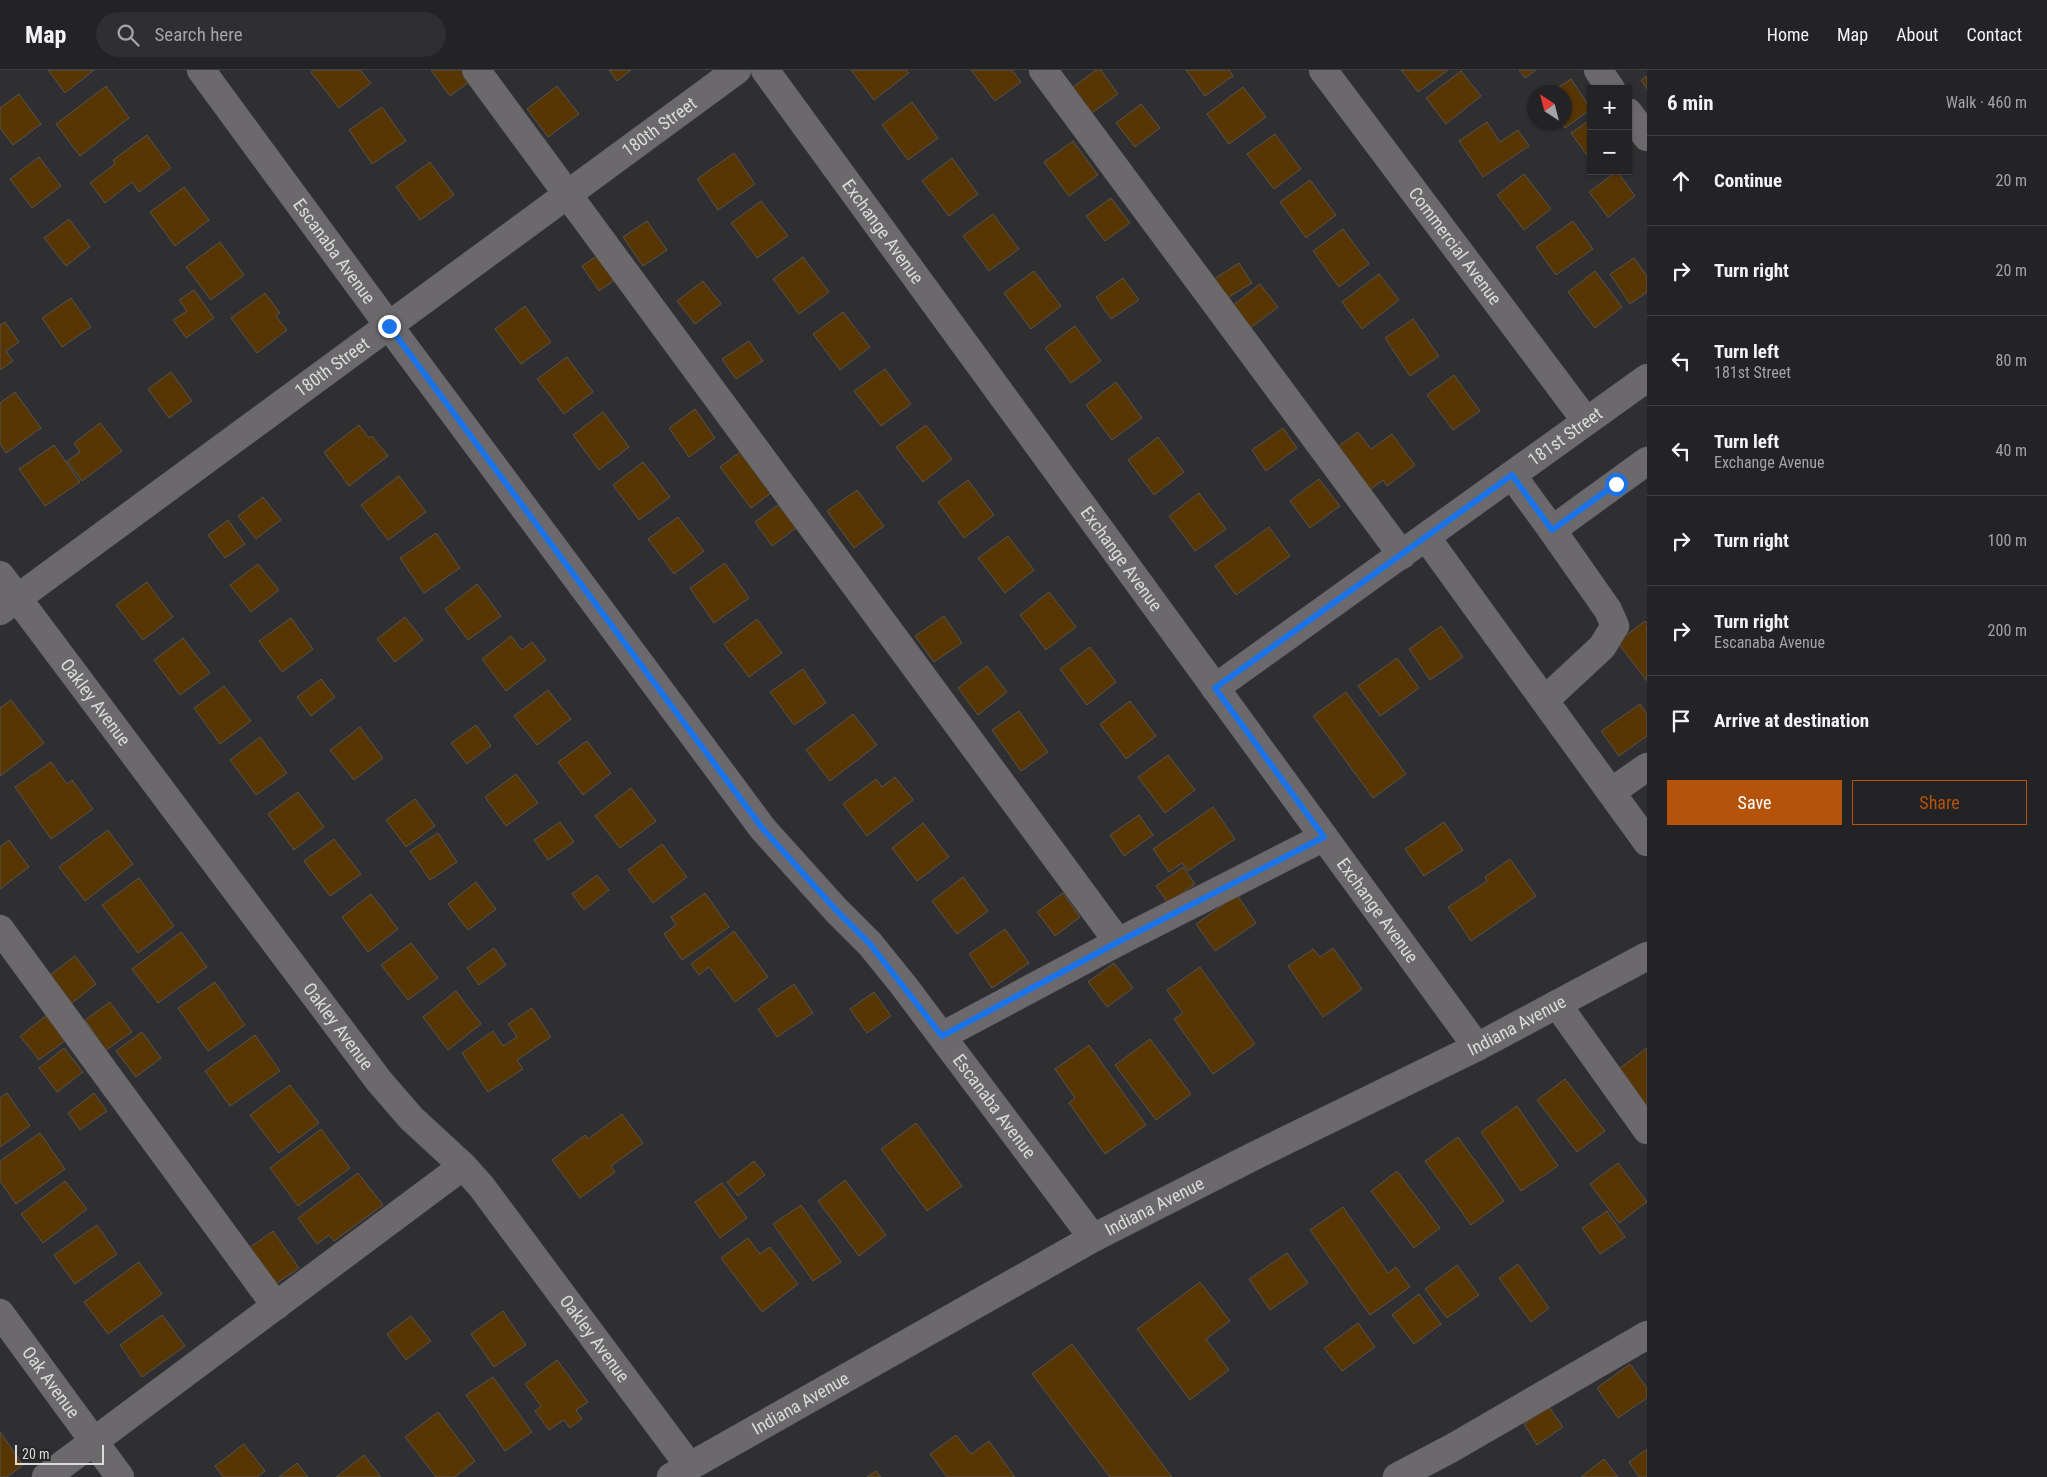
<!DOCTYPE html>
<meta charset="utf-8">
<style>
:root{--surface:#232224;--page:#2f2f31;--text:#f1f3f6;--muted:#a3a4a6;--line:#403f41;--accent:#b45309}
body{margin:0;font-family:"Roboto Condensed",sans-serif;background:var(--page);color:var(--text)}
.controls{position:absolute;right:15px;top:15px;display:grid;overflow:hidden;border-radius:0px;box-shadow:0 1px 4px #0004}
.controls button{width:45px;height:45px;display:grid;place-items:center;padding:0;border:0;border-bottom:1px solid var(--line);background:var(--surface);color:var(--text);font:25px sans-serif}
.compass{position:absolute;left:1527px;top:15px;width:45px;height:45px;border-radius:50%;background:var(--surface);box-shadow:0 1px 4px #0004;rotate:324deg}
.scale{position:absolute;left:15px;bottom:12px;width:89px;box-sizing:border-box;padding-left:5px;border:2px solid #dcdbdc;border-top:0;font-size:14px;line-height:18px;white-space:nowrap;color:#dcdbdc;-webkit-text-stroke:4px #262426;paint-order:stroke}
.stop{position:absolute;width:15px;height:15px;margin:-11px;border:4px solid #1a73e8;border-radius:50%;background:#fff}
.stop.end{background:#1a73e8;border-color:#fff;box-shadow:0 1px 5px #0008}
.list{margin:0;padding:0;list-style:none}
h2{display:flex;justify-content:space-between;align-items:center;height:65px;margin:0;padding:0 20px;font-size:21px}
h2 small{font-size:16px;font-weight:400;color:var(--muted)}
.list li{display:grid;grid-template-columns:32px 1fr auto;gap:15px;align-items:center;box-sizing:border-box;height:90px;padding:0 20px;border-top:1px solid var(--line)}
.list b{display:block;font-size:19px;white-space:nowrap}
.list p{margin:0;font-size:16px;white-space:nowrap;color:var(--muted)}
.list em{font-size:16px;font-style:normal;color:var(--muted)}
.actions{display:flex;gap:10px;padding:15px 20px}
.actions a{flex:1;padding:11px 0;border:1px solid var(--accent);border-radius:0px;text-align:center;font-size:18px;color:var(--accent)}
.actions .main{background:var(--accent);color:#fff}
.icon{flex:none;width:28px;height:28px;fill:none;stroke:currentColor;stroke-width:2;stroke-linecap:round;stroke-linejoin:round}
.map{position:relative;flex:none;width:1647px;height:1407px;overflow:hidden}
header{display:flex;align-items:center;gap:30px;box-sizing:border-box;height:70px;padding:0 25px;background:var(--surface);border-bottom:1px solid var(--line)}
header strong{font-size:24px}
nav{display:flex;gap:28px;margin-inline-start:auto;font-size:18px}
.search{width:350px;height:45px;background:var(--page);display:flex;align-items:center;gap:12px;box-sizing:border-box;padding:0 18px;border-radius:28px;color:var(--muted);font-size:19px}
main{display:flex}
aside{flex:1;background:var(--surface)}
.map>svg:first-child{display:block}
</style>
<header>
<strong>Map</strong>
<div class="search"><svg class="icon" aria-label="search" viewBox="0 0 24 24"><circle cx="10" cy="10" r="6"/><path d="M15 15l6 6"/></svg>Search here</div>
<nav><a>Home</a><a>Map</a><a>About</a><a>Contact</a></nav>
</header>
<main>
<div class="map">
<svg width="1647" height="1407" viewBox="0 0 1647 1407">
<rect width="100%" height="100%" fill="#2f2e30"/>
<g fill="#573604" stroke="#565452">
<polygon points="48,0 94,0 65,23"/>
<polygon points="314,0 360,0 371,13 339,38 311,2"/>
<polygon points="431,0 467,0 473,9 450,26"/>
<polygon points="609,0 631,0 617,11"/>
<polygon points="851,0 906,0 909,3 874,30"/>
<polygon points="971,0 1012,0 1021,12 995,31"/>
<polygon points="1096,0 1101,0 1118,24 1092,43 1073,17"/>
<polygon points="1186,0 1229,0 1233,6 1205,26"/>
<polygon points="1401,0 1447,0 1447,1 1418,22"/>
<polygon points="1519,0 1536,0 1525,8"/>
<polygon points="1461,1 1481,26 1446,54 1426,28"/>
<polygon points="1647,6 1647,19 1641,10"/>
<polygon points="1571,9 1591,39 1565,58 1561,52 1564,52 1564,22 1551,22"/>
<polygon points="106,16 129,48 80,86 56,54"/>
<polygon points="557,16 579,44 548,67 527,39"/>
<polygon points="1243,17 1266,47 1229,74 1207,44"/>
<polygon points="19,24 41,54 13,75 0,58 0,38"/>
<polygon points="912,32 938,68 908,90 882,55"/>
<polygon points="1141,34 1160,58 1135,77 1116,53"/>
<polygon points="382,37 406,71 372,94 349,60"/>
<polygon points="1591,49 1591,91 1571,63"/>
<polygon points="1487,52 1500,72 1518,60 1529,76 1483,107 1459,71"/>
<polygon points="1275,64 1301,99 1274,119 1247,84"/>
<polygon points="147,65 171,98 139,122 132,112 105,133 90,113 115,94 113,90"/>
<polygon points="1073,71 1098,105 1069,126 1044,92"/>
<polygon points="734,83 755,114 718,140 697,109"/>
<polygon points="39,87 61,116 32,138 10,109"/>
<polygon points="952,88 978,124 949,146 922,111"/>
<polygon points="430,92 454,125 420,150 396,117"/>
<polygon points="1617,101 1635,126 1608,147 1589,122"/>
<polygon points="1524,104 1551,139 1524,160 1497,125"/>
<polygon points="1310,110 1336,145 1306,168 1280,132"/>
<polygon points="184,117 209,150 175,176 150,142"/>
<polygon points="1111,128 1130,153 1105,171 1086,146"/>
<polygon points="761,131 788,166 757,188 731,153"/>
<polygon points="993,144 1019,179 989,201 963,166"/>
<polygon points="69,149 90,177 66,196 44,168"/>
<polygon points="647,151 667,180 643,196 623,167"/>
<polygon points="1573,151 1593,179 1556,205 1536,177"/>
<polygon points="1343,159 1369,194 1339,217 1313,181"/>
<polygon points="220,172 244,205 211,230 186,197"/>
<polygon points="602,182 619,207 599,221 582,196"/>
<polygon points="803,187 829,222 799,244 773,209"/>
<polygon points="1634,188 1647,206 1647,222 1630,234 1610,204"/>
<polygon points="1239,193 1252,213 1224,230 1211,211"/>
<polygon points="1034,201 1061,236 1031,259 1004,223"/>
<polygon points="1595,201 1622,237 1595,258 1568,222"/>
<polygon points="1379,204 1399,230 1362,259 1342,232"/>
<polygon points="1123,208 1139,230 1111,249 1096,227"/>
<polygon points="703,211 721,234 695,254 677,231"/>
<polygon points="1260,214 1278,237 1248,260 1231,237"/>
<polygon points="194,220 214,248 186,268 173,250 187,241 179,230"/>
<polygon points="265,223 280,243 276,246 287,260 257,283 231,248"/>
<polygon points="71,228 91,257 62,277 42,248"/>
<polygon points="525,236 551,272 521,294 495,259"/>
<polygon points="843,242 870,277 840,300 813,264"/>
<polygon points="1413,249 1439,286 1410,306 1385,268"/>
<polygon points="5,252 19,272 6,281 13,291 0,300 0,255"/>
<polygon points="1075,256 1101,291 1071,313 1045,278"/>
<polygon points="749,271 763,291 736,309 722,289"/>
<polygon points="567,287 593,322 564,344 537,309"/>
<polygon points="885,299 911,334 881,356 854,321"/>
<polygon points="171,302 192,331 169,348 148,319"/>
<polygon points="1454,305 1480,341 1453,360 1427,325"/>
<polygon points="1116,312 1142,348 1112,370 1086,335"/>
<polygon points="15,322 41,358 6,383 0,374 0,333"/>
<polygon points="695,339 715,368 689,387 669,358"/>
<polygon points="603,342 629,377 599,400 573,365"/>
<polygon points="100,353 122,381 82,411 67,391 80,382 74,373"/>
<polygon points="359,355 369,368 372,366 388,386 349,416 324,382"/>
<polygon points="926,355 952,389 923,412 896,377"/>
<polygon points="1283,358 1297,378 1266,401 1252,380"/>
<polygon points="1358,362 1371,379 1392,364 1415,395 1387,416 1383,410 1367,422 1335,379"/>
<polygon points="1158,367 1184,402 1154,425 1128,390"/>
<polygon points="54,375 80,412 45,436 19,399"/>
<polygon points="747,377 775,420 751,438 720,397"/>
<polygon points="643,392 670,427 639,450 613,415"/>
<polygon points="399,406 426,442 388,470 361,435"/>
<polygon points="1319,409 1340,436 1310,458 1290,431"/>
<polygon points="968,410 994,445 964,468 938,432"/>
<polygon points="857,420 884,456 854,478 827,441"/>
<polygon points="1199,423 1226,459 1195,481 1169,446"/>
<polygon points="263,427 281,450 256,469 238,446"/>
<polygon points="778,435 796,458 772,476 755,452"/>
<polygon points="678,447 704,481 674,504 648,469"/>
<polygon points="228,450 245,474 225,488 208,465"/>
<polygon points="1269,457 1290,486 1236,525 1215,496"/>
<polygon points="436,463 460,498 424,523 400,488"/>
<polygon points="1008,466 1034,500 1005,523 978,488"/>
<polygon points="725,493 749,528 714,553 690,518"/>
<polygon points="258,494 279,520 251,542 230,515"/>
<polygon points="147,512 173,547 143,570 116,535"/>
<polygon points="477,514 501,546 468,570 445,539"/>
<polygon points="1049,522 1076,557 1046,580 1020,545"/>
<polygon points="944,546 962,573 934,592 915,566"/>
<polygon points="405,547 423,570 395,592 377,569"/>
<polygon points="291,548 313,579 282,602 259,571"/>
<polygon points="757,549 782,583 749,607 724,574"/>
<polygon points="1645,551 1647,553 1647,611 1617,572"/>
<polygon points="1441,556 1463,587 1430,610 1409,579"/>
<polygon points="511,566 522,580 532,572 546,590 506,621 482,589"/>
<polygon points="183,568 210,603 180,625 154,590"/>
<polygon points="1090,577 1116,612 1087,635 1060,599"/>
<polygon points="1397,588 1419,618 1380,646 1358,616"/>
<polygon points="987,596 1007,622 978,645 958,618"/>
<polygon points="803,599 826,633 794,655 770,622"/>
<polygon points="321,609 335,627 311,646 297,627"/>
<polygon points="224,616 251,651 220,674 194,638"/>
<polygon points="548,620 571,649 537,675 514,646"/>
<polygon points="1346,622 1406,704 1373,728 1313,646"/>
<polygon points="11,630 44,673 0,706 0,638"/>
<polygon points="1130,631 1156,666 1126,689 1100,654"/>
<polygon points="1640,634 1647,644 1647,666 1619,686 1601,661"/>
<polygon points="1019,641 1048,682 1021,701 992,660"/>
<polygon points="853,644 877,675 830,711 806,680"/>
<polygon points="476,655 491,676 467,694 451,673"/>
<polygon points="360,657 383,688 354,710 330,680"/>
<polygon points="260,667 287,703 256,725 230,690"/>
<polygon points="587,671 611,703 583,725 558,692"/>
<polygon points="1168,685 1195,720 1165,743 1138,707"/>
<polygon points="51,692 67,714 72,710 93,739 51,769 15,717"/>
<polygon points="516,704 538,733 506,756 485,727"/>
<polygon points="895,707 913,730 867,766 843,734 876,709 882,717"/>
<polygon points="631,718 656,751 620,778 595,746"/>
<polygon points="298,722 324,757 294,780 268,744"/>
<polygon points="415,729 435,756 406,777 386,750"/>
<polygon points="1213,737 1235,769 1188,801 1182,793 1169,802 1153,779"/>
<polygon points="1139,745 1153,765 1124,786 1110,765"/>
<polygon points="560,752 574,772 548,790 534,770"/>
<polygon points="1444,752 1463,780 1424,806 1405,779"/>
<polygon points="923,753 949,787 917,811 892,778"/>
<polygon points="108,760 133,794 85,831 59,797"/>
<polygon points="438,763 457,792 430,810 410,781"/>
<polygon points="334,769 361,804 330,826 304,791"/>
<polygon points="9,770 29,797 0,819 0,777"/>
<polygon points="662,774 687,807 653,833 628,800"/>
<polygon points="1510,789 1536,826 1471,871 1448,837 1487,811 1485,807"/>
<polygon points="1183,797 1195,814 1168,833 1156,816"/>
<polygon points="597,805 609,820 584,840 572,824"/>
<polygon points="963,807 988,841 957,864 932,831"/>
<polygon points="139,808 174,856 138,883 102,835"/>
<polygon points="476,812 496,839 468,860 448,834"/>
<polygon points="705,823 729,857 682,890 664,864 676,855 671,847"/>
<polygon points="1063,823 1080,847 1055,866 1037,842"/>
<polygon points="371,824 398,859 368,882 342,847"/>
<polygon points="1237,825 1256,853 1215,881 1196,854"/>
<polygon points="1005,859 1029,893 992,918 969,884"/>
<polygon points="734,861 768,907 735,932 709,897 699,905 691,894"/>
<polygon points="181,862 207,897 158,933 132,899"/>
<polygon points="411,873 438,908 408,930 381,895"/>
<polygon points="494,878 506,895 479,915 467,898"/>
<polygon points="1333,878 1362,919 1323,947 1288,896 1313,879 1320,887"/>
<polygon points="75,886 96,914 72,933 50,905"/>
<polygon points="1114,893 1133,918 1107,937 1088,912"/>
<polygon points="1200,897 1255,974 1213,1004 1174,949 1183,943 1167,920"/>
<polygon points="215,912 245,955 208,981 178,938"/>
<polygon points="794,914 813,943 777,967 758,939"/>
<polygon points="456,921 481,954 448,980 423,947"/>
<polygon points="874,922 891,946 867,963 850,939"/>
<polygon points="110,932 132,962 106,980 85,950"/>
<polygon points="532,938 551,967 517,990 523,999 488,1022 462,983 493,961 503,976 517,967 508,954"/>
<polygon points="47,945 66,970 39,990 20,966"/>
<polygon points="142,962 161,988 136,1007 116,981"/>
<polygon points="255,965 280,1001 230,1036 205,1001"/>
<polygon points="1150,969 1191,1024 1156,1050 1115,995"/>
<polygon points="1089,975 1146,1055 1105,1084 1069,1033 1075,1028 1055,999"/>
<polygon points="64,978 83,1002 57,1022 39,998"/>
<polygon points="1647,978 1647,1041 1617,1000"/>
<polygon points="1565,1009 1605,1061 1577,1082 1537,1030"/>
<polygon points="290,1015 319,1053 279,1083 250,1045"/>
<polygon points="7,1023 30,1056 0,1077 0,1028"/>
<polygon points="94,1023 107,1041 80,1060 68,1043"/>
<polygon points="1517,1036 1558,1096 1521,1121 1481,1062"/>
<polygon points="622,1044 643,1073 611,1096 615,1102 580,1128 552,1090 585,1065 588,1069"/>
<polygon points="916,1053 962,1116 927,1141 881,1079"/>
<polygon points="321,1059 350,1098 298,1136 270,1098"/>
<polygon points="40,1063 65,1099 16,1134 0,1111 0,1091"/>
<polygon points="1458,1067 1504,1131 1471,1155 1425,1091"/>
<polygon points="754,1091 765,1105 738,1126 727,1112"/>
<polygon points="1618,1093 1647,1132 1619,1153 1590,1114"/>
<polygon points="1397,1101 1440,1158 1414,1178 1371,1121"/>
<polygon points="358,1103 383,1135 334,1171 329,1165 317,1174 298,1148"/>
<polygon points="845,1110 886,1165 859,1186 818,1131"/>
<polygon points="65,1111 87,1139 43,1173 21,1144"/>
<polygon points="722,1113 747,1148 720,1168 695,1132"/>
<polygon points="801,1135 841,1192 813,1211 773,1154"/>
<polygon points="1343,1137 1388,1203 1396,1197 1410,1217 1370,1245 1310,1160"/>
<polygon points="1607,1141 1625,1167 1600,1184 1582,1158"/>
<polygon points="97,1155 117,1184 75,1214 54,1185"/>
<polygon points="273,1161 299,1198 274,1215 249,1178"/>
<polygon points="748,1168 760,1184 770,1177 798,1214 762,1242 721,1188"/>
<polygon points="1287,1183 1308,1213 1270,1240 1249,1209"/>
<polygon points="139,1192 162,1224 108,1264 84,1232"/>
<polygon points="1518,1194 1549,1238 1531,1252 1499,1208"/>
<polygon points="1457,1195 1479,1225 1447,1248 1425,1219"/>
<polygon points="1200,1212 1230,1251 1206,1269 1229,1300 1190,1330 1137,1259"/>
<polygon points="1419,1224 1441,1254 1414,1274 1392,1245"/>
<polygon points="503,1241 526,1275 494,1297 471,1264"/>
<polygon points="162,1245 185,1276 142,1307 120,1275"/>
<polygon points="411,1246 431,1271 406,1290 387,1264"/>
<polygon points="1358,1253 1375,1277 1342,1301 1324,1278"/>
<polygon points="1072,1274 1172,1407 1110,1407 1032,1304"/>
<polygon points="557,1290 588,1332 576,1340 582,1349 570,1358 564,1350 549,1360 535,1341 541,1336 525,1314"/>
<polygon points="1630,1294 1647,1318 1647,1328 1618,1348 1597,1318"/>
<polygon points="493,1307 532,1362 505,1381 466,1325"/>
<polygon points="1549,1337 1563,1357 1537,1375 1524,1354"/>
<polygon points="438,1342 475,1391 455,1407 436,1407 405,1367"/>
<polygon points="0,1362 23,1395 7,1407 0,1407"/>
<polygon points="956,1365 971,1384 989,1371 1015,1407 947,1407 930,1384"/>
<polygon points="244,1374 265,1401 257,1407 223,1407 215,1396"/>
<polygon points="1647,1379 1647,1407 1639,1407 1629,1392"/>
<polygon points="364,1385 381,1407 336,1407"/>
<polygon points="1604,1389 1618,1407 1581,1407"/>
<polygon points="297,1393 308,1407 279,1407"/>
<polygon points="876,1401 881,1407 867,1407"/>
</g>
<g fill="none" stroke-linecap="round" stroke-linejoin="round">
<g stroke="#4a494b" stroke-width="29">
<g id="minor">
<path id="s1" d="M201,0L389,256L763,759L836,840L870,874L904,916L1093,1168"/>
<polyline points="476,0 1118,872"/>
<path id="s2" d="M765,0L1477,977"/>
<polyline points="1043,0 1402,485"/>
<path id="s3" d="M1323,0L1586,351"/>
<polyline points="1598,0 1611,19"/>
<polyline points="1628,42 1647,67"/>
<polyline points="1512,405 1552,460 1647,391"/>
<polyline points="1426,467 1647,772"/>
<path id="s4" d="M0,505L379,1011L411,1048L463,1096L481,1116L690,1397"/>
<path id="s5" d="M0,541L737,0"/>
<path id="s6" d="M1215,618L1647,308"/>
<polyline points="1545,630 1602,577 1615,556 1608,540 1552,460"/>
<polyline points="1611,722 1647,697"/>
<polyline points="0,859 276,1236"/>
<polyline points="1557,934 1647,1060"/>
<polyline points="942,966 1118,872 1324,767"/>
<path id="s7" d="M0,1243L120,1407"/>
<polyline points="46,1407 463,1096"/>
<path id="s8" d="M671,1407L1093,1168L1252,1087L1477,977L1647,886"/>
<polyline points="1397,1407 1452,1378 1647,1265"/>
</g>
</g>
<use href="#minor" stroke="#6b696c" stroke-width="28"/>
</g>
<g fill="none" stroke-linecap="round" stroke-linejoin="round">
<polyline stroke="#1a73e8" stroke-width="6" points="389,256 763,759 836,840 870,874 942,966 1118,872 1324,767 1215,618 1512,405 1552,460 1616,414"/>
</g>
<g text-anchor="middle" stroke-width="4.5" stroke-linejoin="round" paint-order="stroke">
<g font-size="18" fill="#dcdbdc" stroke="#262426">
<text dy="6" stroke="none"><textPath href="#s5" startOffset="818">180th Street</textPath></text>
<text dy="6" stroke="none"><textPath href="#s2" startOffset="200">Exchange Avenue</textPath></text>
<text dy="6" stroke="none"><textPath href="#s3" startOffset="220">Commercial Avenue</textPath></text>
<text dy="6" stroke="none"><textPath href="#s1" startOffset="225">Escanaba Avenue</textPath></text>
<text dy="6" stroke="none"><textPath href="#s5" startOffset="412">180th Street</textPath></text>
<text dy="6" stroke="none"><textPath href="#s6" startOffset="431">181st Street</textPath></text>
<text dy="6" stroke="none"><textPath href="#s2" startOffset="605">Exchange Avenue</textPath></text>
<text dy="6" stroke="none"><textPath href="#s4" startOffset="159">Oakley Avenue</textPath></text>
<text dy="6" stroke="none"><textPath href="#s2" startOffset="1040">Exchange Avenue</textPath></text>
<text dy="6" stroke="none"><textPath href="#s8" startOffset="959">Indiana Avenue</textPath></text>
<text dy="6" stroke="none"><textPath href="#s4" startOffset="564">Oakley Avenue</textPath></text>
<text dy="6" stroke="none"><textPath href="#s1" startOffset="1306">Escanaba Avenue</textPath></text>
<text dy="6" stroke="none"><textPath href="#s8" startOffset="554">Indiana Avenue</textPath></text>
<text dy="6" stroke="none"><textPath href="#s4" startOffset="969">Oakley Avenue</textPath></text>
<text dy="6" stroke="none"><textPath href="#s7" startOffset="86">Oak Avenue</textPath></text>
<text dy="6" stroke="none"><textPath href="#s8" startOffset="149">Indiana Avenue</textPath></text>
</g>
</g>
</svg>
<div class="controls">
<button>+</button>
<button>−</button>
</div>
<svg class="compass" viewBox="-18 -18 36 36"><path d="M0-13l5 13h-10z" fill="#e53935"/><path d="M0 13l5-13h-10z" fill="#a3a4a6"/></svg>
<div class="scale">20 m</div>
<div class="stop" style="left:1616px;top:414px"></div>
<div class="stop end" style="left:389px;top:256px"></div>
</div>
<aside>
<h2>6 min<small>Walk · 460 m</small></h2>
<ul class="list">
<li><svg class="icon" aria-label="ahead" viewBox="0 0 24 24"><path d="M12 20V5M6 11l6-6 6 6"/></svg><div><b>Continue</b></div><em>20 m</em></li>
<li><svg class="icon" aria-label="right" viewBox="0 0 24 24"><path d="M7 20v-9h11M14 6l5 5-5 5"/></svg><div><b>Turn right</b></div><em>20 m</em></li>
<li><svg class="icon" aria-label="left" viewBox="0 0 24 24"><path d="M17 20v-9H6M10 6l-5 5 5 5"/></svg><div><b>Turn left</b><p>181st Street</p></div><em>80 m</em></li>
<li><svg class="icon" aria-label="left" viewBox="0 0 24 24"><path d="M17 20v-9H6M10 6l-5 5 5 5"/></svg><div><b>Turn left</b><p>Exchange Avenue</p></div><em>40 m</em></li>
<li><svg class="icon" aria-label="right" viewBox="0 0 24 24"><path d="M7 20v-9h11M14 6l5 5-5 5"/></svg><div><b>Turn right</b></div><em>100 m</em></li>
<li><svg class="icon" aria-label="right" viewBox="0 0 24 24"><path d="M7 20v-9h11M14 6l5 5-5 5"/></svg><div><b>Turn right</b><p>Escanaba Avenue</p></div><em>200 m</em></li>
<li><svg class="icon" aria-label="arrive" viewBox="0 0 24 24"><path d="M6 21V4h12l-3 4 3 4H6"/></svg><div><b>Arrive at destination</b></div></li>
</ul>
<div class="actions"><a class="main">Save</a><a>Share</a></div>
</aside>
</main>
